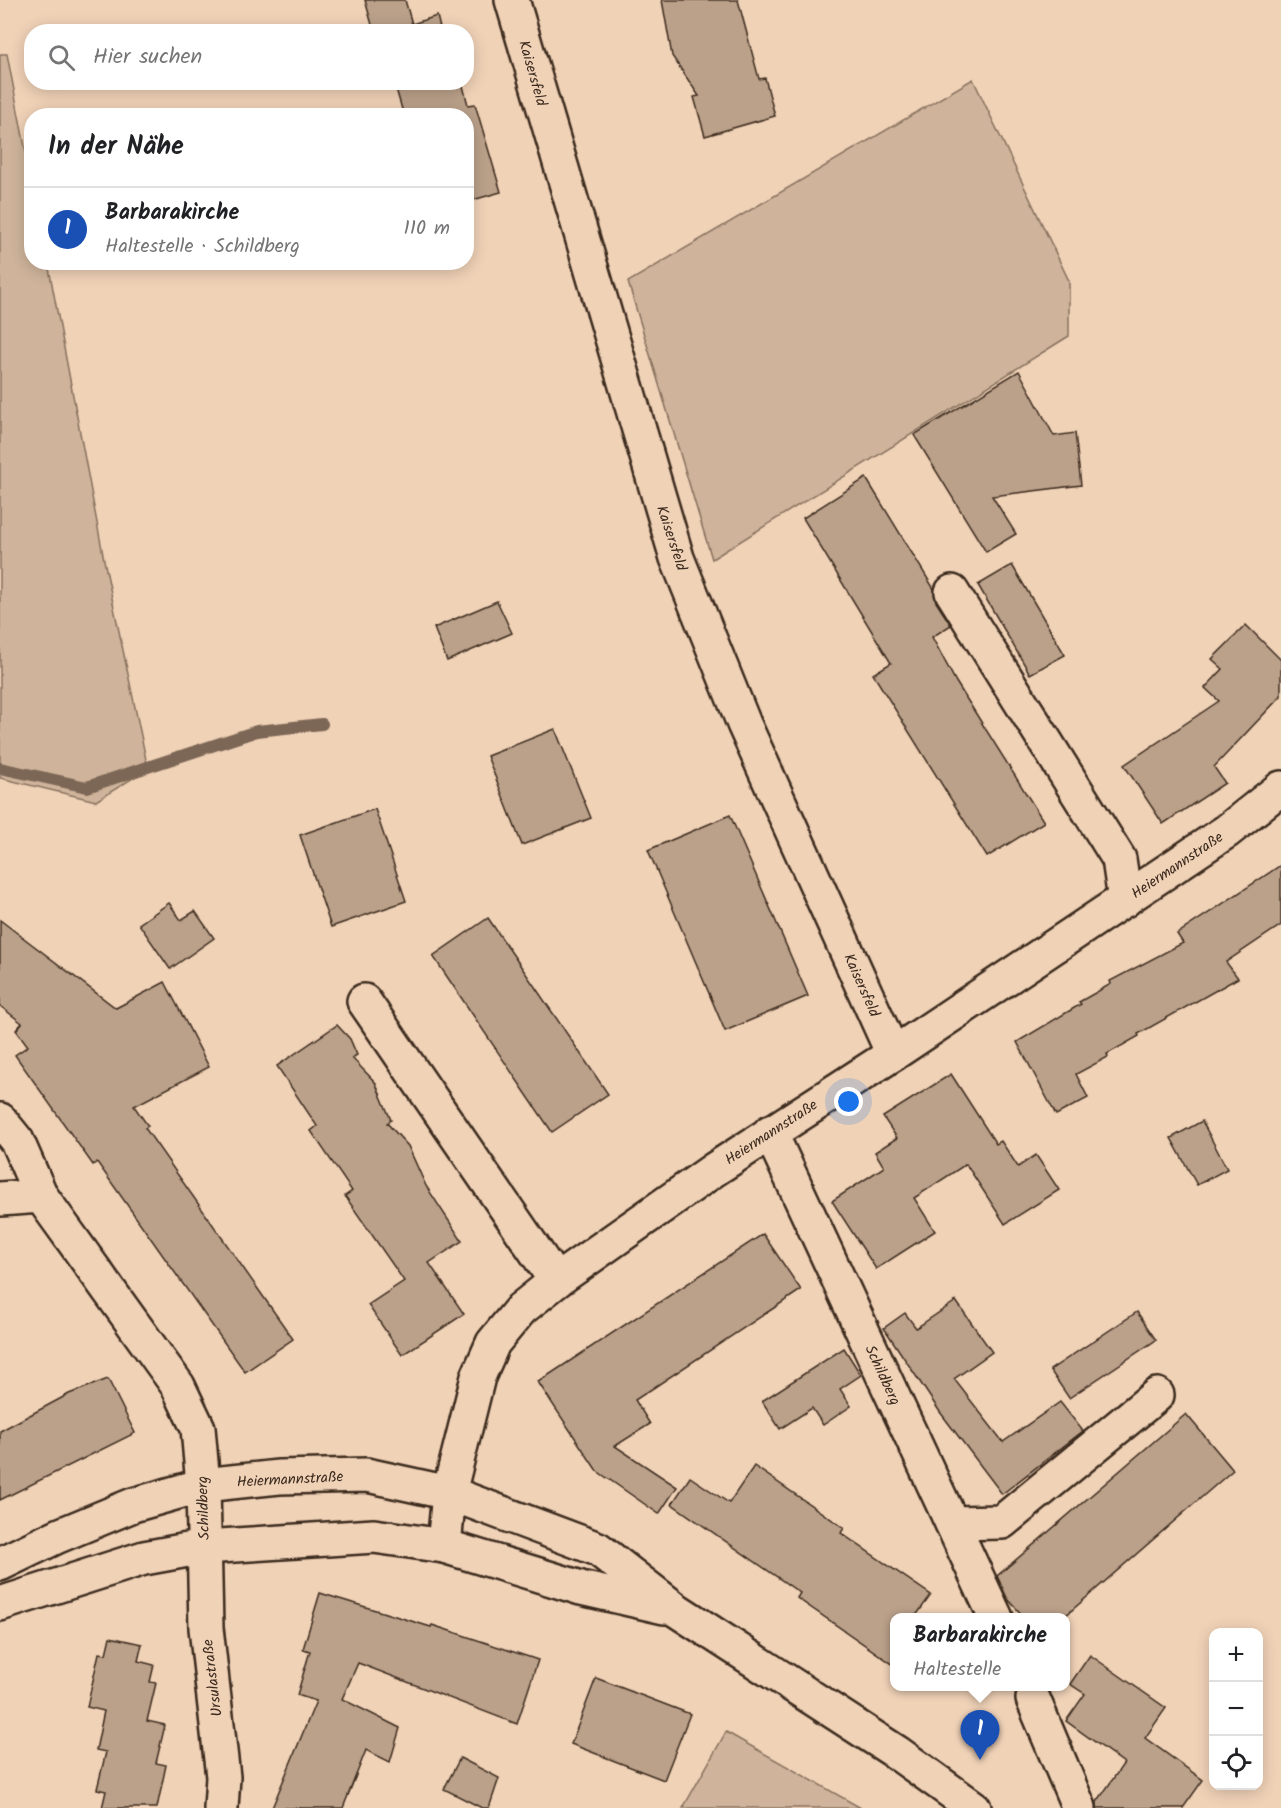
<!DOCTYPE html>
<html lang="de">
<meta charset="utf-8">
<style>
:root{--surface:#fff;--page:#f6f6f6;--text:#202124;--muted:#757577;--line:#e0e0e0;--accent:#1f6fb2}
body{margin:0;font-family:Kalam,sans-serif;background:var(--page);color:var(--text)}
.controls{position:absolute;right:18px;bottom:18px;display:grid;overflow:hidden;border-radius:12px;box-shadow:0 3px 15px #0003}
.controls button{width:54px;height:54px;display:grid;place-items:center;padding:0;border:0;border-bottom:2px solid var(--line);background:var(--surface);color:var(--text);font:30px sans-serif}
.you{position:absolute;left:849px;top:1102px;width:21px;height:21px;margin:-15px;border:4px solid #fff;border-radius:50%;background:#1a73e8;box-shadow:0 0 0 9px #1a73e833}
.badge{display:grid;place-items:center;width:39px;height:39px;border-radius:50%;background:var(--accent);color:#fff;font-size:20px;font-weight:700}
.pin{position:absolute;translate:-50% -50px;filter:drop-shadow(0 2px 3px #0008)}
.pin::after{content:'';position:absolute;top:32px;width:21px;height:18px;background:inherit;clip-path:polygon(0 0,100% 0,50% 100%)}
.popup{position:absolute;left:890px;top:1613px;width:180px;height:78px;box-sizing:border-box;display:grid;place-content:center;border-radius:12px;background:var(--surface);filter:drop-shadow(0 2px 4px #0005);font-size:20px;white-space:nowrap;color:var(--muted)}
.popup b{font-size:22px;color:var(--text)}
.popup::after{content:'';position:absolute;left:50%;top:100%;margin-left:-12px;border:12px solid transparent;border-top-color:var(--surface)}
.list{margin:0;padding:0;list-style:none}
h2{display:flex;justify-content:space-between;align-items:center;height:78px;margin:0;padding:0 24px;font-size:26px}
h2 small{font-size:20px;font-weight:400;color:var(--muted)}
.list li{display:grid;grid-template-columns:39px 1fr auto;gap:18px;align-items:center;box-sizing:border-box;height:84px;padding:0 24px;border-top:2px solid var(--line)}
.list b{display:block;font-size:22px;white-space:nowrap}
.list p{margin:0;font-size:20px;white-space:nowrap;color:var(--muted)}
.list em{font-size:20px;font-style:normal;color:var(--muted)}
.icon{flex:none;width:33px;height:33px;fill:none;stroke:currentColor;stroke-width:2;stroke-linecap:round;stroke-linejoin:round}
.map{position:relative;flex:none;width:1281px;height:1808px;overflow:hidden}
.search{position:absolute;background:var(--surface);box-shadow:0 3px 15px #0003;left:24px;top:24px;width:450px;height:66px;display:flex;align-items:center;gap:15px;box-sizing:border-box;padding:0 21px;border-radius:24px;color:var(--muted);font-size:22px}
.panel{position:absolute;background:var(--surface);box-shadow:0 3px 15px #0003;left:24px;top:108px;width:450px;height:162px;border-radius:24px}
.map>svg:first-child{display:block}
</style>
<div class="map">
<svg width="1281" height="1808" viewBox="0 0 1281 1808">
<rect width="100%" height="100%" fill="#f0d2b7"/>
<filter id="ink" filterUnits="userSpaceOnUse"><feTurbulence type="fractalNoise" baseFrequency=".0167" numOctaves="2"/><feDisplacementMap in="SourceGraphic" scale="12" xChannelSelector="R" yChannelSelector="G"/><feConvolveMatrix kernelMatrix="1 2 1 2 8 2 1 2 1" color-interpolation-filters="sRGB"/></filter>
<g filter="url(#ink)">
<g fill="#cfb49b" stroke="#856f5c" stroke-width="1.5">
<polygon points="0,54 7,54 31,178 32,262 48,263 104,560 148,769 96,801 0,778"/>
<polygon points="973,79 1069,281 1069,336 712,559 628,282"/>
<polygon points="726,1732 861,1808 683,1808"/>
</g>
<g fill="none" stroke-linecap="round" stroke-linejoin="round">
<polyline stroke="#7b6654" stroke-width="12" points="0,768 87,787 257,731 322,724"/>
</g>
<g fill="#bba18a" stroke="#3b2a1e" stroke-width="1.5">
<polygon points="365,0 405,0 412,24 437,16 441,32 374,32"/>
<polygon points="662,0 738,0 759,79 765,78 775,116 705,136 694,97 699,96 672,56"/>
<polygon points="394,82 462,82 468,105 475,104 501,192 466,202 466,116 404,116"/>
<polygon points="1019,371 1054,436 1075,433 1081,485 992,496 1016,534 986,552 914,435"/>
<polygon points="866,478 934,589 936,602 951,625 932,637 956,682 1044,822 987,857 873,674 891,663 803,518"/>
<polygon points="1012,565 1065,655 1030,674 978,585"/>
<polygon points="497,601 512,633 447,661 434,628"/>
<polygon points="1246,625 1281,660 1281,696 1214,767 1225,783 1163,824 1124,765 1219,701 1205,688 1223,669 1212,659"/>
<polygon points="555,729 591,818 522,845 487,756"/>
<polygon points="375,809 406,901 331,927 300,835"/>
<polygon points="730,815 808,996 725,1031 648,850"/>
<polygon points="1281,865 1281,925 1226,962 1238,978 1138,1034 1139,1036 1107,1054 1108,1057 1076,1074 1088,1098 1056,1115 1017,1042 1081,1004 1079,1002 1111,984 1110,981 1183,943 1177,934"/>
<polygon points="169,903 181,920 195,911 214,938 170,969 139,924"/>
<polygon points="488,918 608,1094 552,1132 433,956"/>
<polygon points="0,920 116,1008 165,982 209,1067 134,1106 148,1126 145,1128 293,1339 245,1372 97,1162 93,1165 15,1055 28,1046 16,1030 22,1023 0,1006"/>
<polygon points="337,1025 350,1039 357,1055 352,1058 375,1082 391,1120 387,1123 408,1146 426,1186 462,1241 429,1263 464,1314 402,1355 368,1305 404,1281 345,1196 352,1191 311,1131 317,1126 277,1066"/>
<polygon points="951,1074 996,1144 1001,1141 1018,1167 1036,1155 1059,1190 1005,1224 966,1164 914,1198 935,1231 876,1269 832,1201 884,1167 875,1152 897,1138 883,1117"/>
<polygon points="1202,1121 1227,1169 1197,1185 1171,1138"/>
<polygon points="763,1234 801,1290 635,1400 650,1424 615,1446 677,1487 659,1514 597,1471 538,1382"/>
<polygon points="956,1301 992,1352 954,1379 1003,1442 1060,1402 1083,1431 1002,1494 940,1412 884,1328 905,1313 916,1328"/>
<polygon points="1137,1312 1156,1340 1069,1398 1050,1370"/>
<polygon points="844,1348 861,1375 840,1389 851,1406 823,1425 812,1408 780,1429 762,1401"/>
<polygon points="108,1379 135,1433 0,1500 0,1431 69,1394"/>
<polygon points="1186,1414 1233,1470 1064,1617 1024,1617 1007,1598 997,1576"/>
<polygon points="754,1466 844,1528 841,1533 931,1595 915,1617 894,1617 894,1665 797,1598 800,1593 672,1504 690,1477 729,1503"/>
<polygon points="320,1593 431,1627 432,1625 538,1660 517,1724 358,1663 342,1699 400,1728 390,1762 366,1750 343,1808 272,1808 316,1701 297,1695 310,1651 303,1649"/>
<polygon points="110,1637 142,1644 138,1661 154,1665 150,1682 156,1683 147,1721 165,1725 156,1763 166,1765 157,1808 102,1808 106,1791 97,1789 106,1752 96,1750 104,1711 87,1707 99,1653 106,1654"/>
<polygon points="1090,1655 1166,1708 1145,1738 1203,1780 1183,1808 1097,1808 1097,1802 1124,1763 1066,1721 1085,1694 1070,1684"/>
<polygon points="596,1678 690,1714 664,1780 571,1744"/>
<polygon points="460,1758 499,1778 489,1808 482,1808 444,1789"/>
</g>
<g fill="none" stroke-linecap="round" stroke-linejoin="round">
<g stroke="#3b2a1e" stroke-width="38">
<g id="minor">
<polyline points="512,0 677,558 744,724 893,1054"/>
<polyline points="952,592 1119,859 1125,900"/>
<polyline points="364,1001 556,1281"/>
<polyline points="0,1120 17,1141 41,1196 178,1386 198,1428 203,1485 206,1628 223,1777 221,1808"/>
<polyline points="770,1132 996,1618"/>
<polyline points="0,1199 41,1196"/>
<polyline points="952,1523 1002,1522 1157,1395"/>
<polyline points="444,1546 449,1493 478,1377 493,1343 521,1309 556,1281 715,1169 893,1054 1227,831 1281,788"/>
<polyline points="0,1564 58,1536 133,1505 203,1485 279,1477 367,1475 449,1493 598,1549 675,1609 896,1752 974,1808"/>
<polyline points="0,1604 144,1558 204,1547 374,1536 444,1546 581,1588 664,1607"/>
<polyline points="1033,1699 1079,1808"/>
</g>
</g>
<use href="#minor" stroke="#f0d2b7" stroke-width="33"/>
</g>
</g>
<g text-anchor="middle" stroke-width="4.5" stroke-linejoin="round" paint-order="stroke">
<g font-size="15" fill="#3b2a1e" stroke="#f0d2b7">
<text transform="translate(533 73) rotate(74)" y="5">Kaisersfeld</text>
<text transform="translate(672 538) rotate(72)" y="5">Kaisersfeld</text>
<text transform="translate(1177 865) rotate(-34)" y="5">Heiermannstraße</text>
<text transform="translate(862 985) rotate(66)" y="5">Kaisersfeld</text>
<text transform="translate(771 1132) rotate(-33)" y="5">Heiermannstraße</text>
<text transform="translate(883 1375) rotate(65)" y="5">Schildberg</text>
<text transform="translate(290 1479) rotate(-3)" y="5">Heiermannstraße</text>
<text transform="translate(203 1508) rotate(-92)" y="5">Schildberg</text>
<text transform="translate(212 1678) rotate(-97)" y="5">Ursulastraße</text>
</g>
</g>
</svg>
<div class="controls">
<button>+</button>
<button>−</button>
<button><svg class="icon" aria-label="locate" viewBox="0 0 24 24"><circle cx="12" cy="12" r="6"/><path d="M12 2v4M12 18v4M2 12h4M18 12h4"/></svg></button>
</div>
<div class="you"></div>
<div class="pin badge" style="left:980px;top:1760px;background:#1a4fb4">1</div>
<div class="popup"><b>Barbarakirche</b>Haltestelle</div>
<div class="search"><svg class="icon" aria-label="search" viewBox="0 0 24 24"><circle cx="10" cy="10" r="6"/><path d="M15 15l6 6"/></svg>Hier suchen</div>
<section class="panel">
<h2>In der Nähe<small></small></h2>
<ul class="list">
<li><span class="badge" style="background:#1a4fb4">1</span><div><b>Barbarakirche</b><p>Haltestelle · Schildberg</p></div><em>110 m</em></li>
</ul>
</section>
</div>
